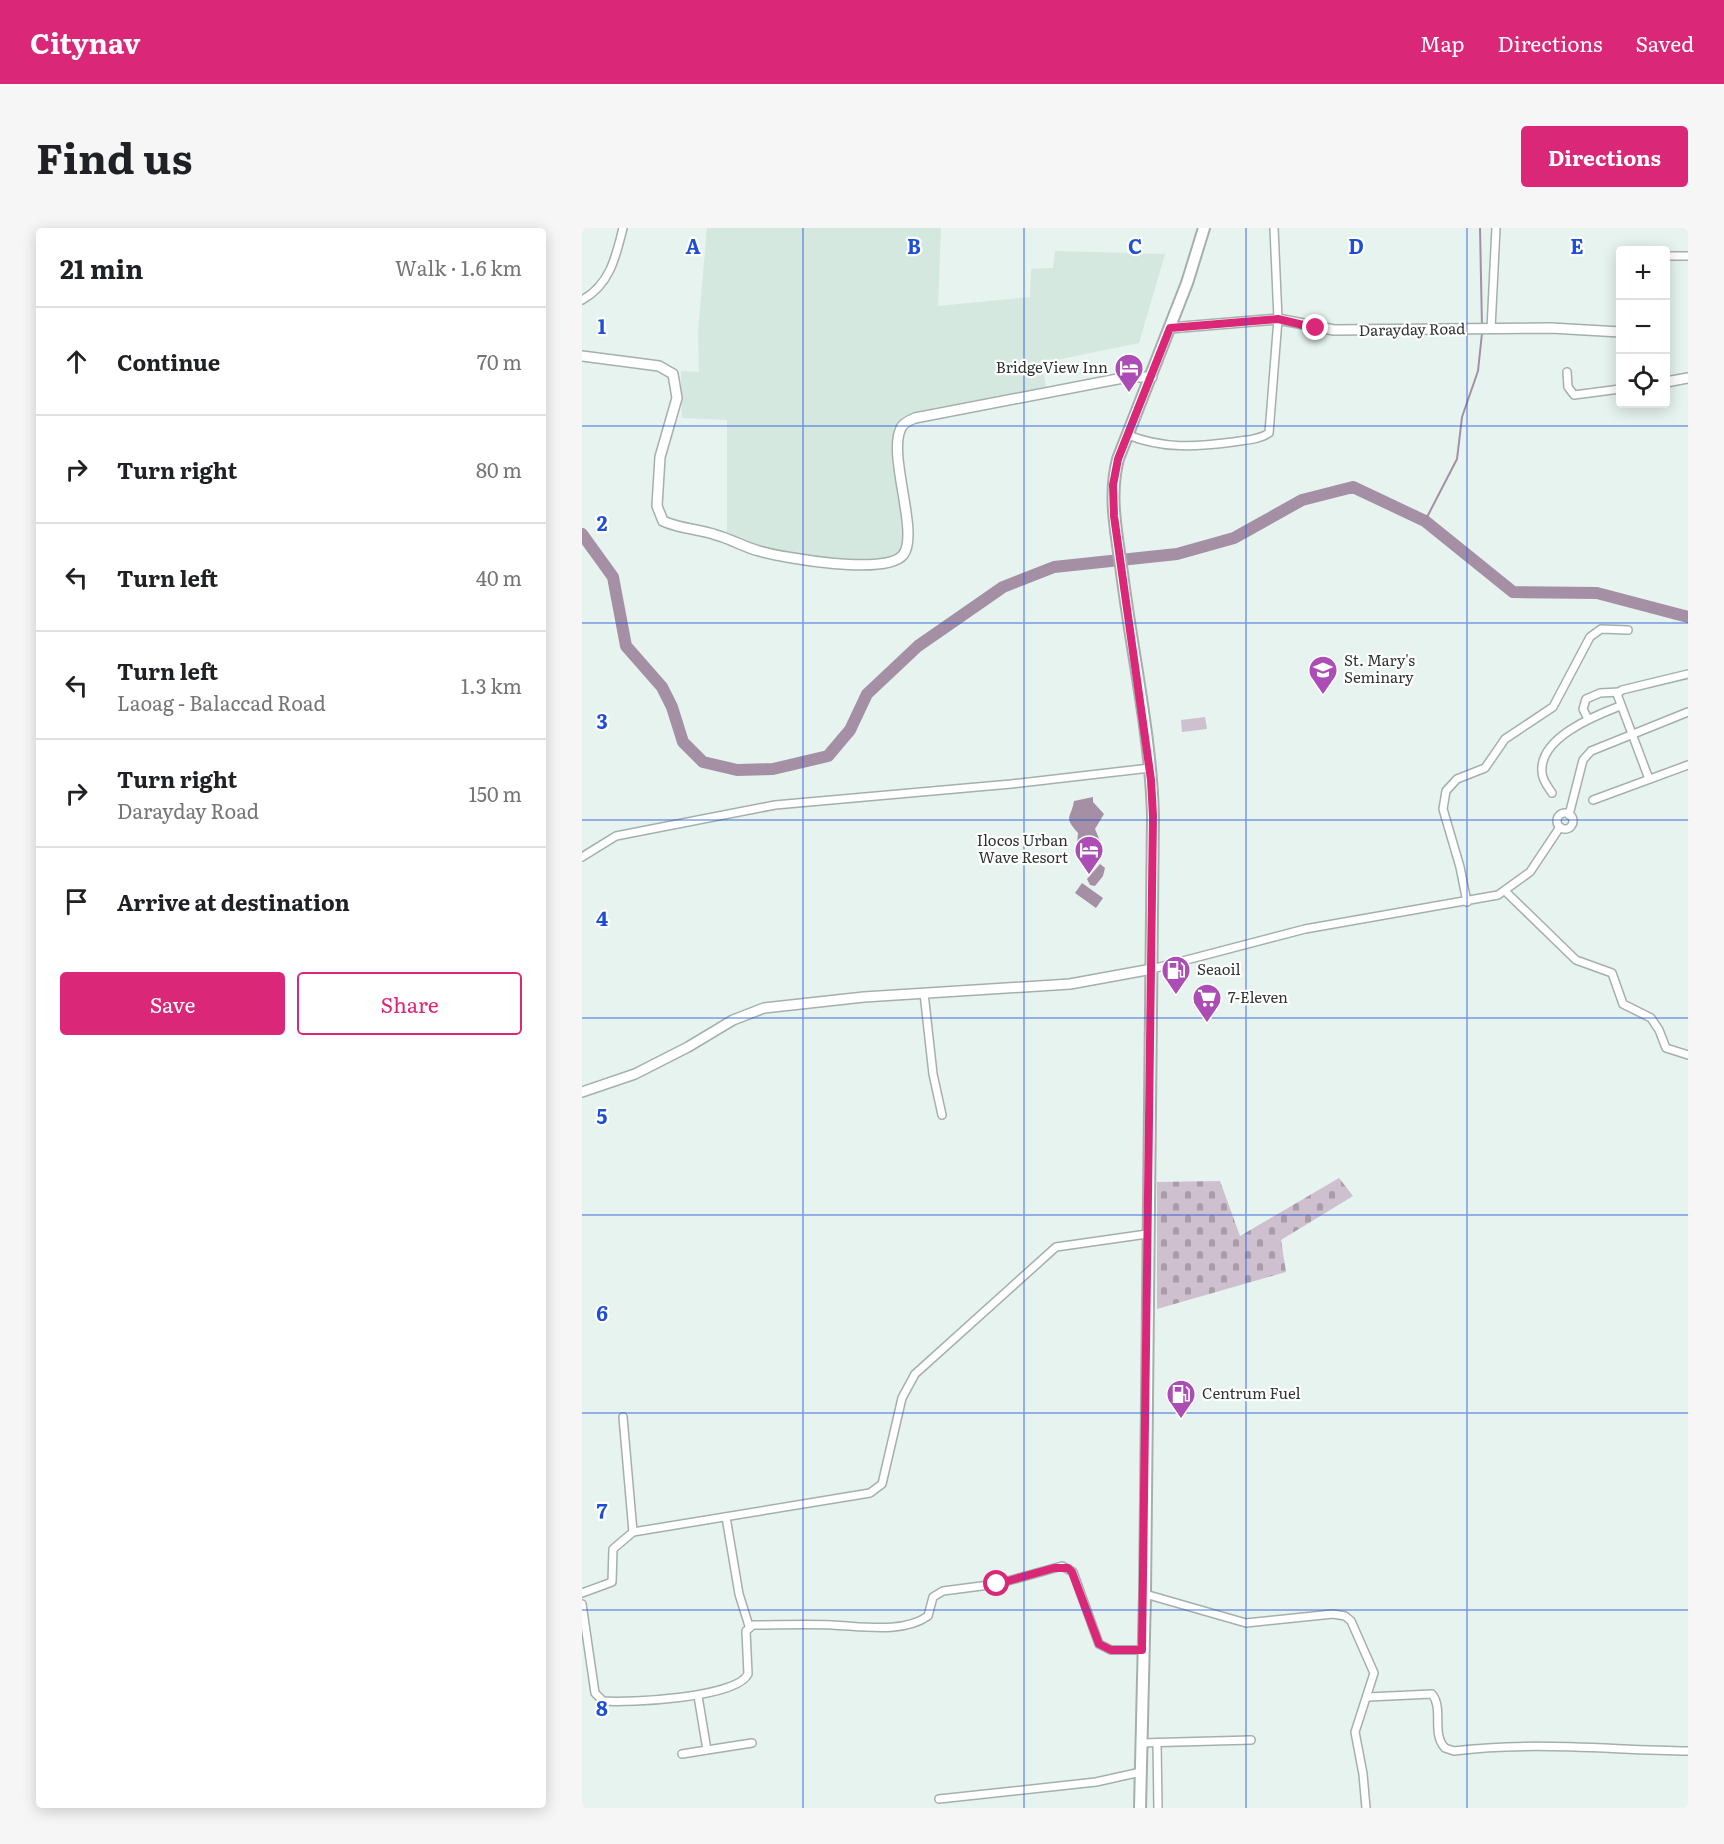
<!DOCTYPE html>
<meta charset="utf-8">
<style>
:root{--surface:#fff;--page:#f6f6f6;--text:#202124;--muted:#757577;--line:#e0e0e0;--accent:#db2777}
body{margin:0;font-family:Literata,serif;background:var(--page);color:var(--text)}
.controls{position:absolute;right:18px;top:18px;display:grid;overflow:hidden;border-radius:6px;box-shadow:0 3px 15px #0003}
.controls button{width:54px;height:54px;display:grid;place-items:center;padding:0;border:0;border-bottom:2px solid var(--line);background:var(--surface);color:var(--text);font:30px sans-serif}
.stop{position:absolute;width:18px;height:18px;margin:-14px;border:4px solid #db2777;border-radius:50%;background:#fff}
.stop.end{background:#db2777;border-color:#fff;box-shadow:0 2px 6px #0008}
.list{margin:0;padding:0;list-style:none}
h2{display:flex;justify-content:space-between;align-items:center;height:78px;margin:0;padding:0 24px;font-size:26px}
h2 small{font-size:20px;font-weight:400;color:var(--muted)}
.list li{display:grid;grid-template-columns:39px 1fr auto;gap:18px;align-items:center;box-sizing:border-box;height:108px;padding:0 24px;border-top:2px solid var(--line)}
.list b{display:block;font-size:22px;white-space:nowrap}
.list p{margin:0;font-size:20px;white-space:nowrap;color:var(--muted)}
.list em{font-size:20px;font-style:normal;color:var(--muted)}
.actions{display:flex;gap:12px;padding:18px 24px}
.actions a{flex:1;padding:14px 0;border:2px solid var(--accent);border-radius:6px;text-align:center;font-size:21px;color:var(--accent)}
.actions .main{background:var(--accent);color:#fff}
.icon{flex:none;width:33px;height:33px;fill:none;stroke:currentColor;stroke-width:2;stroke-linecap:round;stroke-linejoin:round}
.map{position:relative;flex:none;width:1106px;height:1580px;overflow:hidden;border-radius:6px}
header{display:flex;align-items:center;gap:36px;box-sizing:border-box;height:84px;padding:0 30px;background:var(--accent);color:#fff}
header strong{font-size:28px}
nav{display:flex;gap:33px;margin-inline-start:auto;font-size:21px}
.intro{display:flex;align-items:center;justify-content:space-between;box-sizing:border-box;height:144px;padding:0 36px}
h1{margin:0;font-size:42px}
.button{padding:15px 27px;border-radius:6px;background:var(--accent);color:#fff;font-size:21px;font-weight:700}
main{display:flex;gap:36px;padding:0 36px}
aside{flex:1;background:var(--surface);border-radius:6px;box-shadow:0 3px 15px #0003}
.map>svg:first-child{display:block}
</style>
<header>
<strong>Citynav</strong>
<nav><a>Map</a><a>Directions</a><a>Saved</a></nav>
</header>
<div class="intro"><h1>Find us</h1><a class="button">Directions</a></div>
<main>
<aside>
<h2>21 min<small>Walk · 1.6 km</small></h2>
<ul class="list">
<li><svg class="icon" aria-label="ahead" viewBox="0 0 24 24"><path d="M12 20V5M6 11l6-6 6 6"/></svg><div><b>Continue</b></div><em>70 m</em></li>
<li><svg class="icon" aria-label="right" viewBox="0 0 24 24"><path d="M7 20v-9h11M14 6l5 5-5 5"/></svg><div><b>Turn right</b></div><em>80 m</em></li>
<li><svg class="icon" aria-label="left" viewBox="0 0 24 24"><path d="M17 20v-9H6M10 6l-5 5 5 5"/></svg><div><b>Turn left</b></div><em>40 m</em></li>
<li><svg class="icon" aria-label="left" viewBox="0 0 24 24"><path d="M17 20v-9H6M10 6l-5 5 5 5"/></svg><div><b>Turn left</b><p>Laoag - Balaccad Road</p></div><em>1.3 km</em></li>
<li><svg class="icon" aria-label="right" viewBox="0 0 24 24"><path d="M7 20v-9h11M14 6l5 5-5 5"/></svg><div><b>Turn right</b><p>Darayday Road</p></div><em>150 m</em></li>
<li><svg class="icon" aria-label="arrive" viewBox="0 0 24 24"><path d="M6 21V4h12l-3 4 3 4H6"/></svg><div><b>Arrive at destination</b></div></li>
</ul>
<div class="actions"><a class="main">Save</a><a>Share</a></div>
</aside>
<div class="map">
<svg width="1106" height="1580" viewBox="0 0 1106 1580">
<defs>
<pattern id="cemetery-stones" width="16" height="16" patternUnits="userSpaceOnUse" patternTransform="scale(1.5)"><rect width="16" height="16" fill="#cfc0d0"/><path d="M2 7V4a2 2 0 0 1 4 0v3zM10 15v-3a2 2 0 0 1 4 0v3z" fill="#a89da9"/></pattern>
</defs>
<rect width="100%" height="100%" fill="#e6f3ee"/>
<polygon fill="#d4e8df" points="125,0 359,0 356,78 448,69 449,41 471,40 473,23 583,26 557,115 460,135 464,160 331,184 319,190 311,201 321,316 318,325 307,331 254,331 185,321 145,304 145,192 100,190 99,143 117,144 116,105"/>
<polygon fill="url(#cemetery-stones)" points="757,950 771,968 699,1012 704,1044 575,1081 575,954 638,953 658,1008"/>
<polygon fill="#cfc0d0" points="623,489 625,501 600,504 599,492"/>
<g fill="#a48fa5">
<path d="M511,569V574L522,586L513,601L518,613L515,618L495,617L496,605C481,588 489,591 492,573Z"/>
<polygon points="518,636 523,640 521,648 513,658 508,657 505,651"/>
<polygon points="500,655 521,670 514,680 493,665"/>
</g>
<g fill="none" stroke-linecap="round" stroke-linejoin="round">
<g stroke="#a48fa5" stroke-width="2">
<polyline points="898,0 900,99"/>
<polyline points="843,293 875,231 880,189 896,143 900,105"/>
</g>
<polyline stroke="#a48fa5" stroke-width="12" points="0,306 31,349 44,418 80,459 90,479 101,514 121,534 155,542 191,541 246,528 268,502 285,466 336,418 421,359 472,339 595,326 652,310 720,272 771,259 843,293 931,364 1015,365 1106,389"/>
<g stroke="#a4b0ab" stroke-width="10">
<g id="street">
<polyline points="1084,28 1106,28"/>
<path d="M0,72C28,57 34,28 41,0"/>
<polyline points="909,101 914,0"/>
<polyline points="985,144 986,159 992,167 1038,161"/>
<path d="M546,207C581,221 614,219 651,214C663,212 677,212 687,205L696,91L692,0"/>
<polyline points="1006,491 1001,481 1004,471 1018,465 1037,464"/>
<polyline points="1067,551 1035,466 1040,462 1106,446"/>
<path d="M970,565C966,559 960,552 960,544C957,510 1012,488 1038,478"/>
<polyline points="1011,572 1106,537"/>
<circle cx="983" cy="593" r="8"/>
<polyline points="987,587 1001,532 1009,523 1106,484"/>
<polyline points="0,629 34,608 193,577 429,556 568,540"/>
<polyline points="923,663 994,732 1030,745 1041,776 1069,790 1077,802 1084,820 1106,827"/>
<polyline points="885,674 878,639 861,581 864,563 875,551 903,540 923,511 971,479 1008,409 1019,401 1046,402"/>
<polyline points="570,741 723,701 916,667 948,644 978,599"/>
<polyline points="342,765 351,846 360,887"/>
<polyline points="41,1189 51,1304"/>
<polyline points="144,1289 157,1366 167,1398"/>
<polyline points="0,1365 30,1354 31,1321 51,1304 288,1265 300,1256 320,1170 333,1146 474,1019 565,1006"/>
<polyline points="563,1366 664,1395 751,1386 763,1388 769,1393 792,1445 773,1504 781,1546 784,1580"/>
<path d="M0,1376L13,1465L21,1473C47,1475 155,1470 166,1446L164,1403L171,1397C197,1397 224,1396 250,1397C278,1398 321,1406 346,1388L351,1369L361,1363L415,1356L480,1338L491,1344L517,1416L529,1422H560"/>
<path d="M786,1469L850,1466C862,1481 849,1505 863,1520L872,1523C950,1513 1027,1522 1106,1523"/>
<polyline points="559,1515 669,1512"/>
<polyline points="575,1515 576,1580"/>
<polyline points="125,1522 170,1515"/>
<polyline points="100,1526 125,1522 116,1468"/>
<polyline points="357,1571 514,1554 559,1544"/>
</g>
</g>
<g stroke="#a4b0ab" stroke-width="12">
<g id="secondary">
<polyline points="588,100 696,91 752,102 969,100 1038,104"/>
<path d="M0,128L77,138L91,146L95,170L78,229L75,278L81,293C98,301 117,301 134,307C149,311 162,319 177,323C202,330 304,348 321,327C338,306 305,227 319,200C321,195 328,192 333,190L546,149H570"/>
<polyline points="1084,154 1106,150"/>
<polyline points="0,864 53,846 106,819 151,792 182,780 282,769 488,756 570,741"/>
</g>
</g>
<g stroke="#a4b0ab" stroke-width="14">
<path id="primary" d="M558,1580L563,1366L571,588C569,509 550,424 540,345C535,307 526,269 536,231L605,55L622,0"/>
</g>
<use href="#street" stroke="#fff" stroke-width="7"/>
<use href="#secondary" stroke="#fff" stroke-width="9"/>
<use href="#primary" stroke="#fff" stroke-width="10"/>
</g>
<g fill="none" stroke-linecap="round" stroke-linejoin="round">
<polyline stroke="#db2777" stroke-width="8" points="415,1356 472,1340 486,1340 490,1344 517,1416 529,1422 560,1422 571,588 569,552 532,288 531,257 536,231 588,100 696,91 734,100"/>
</g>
<path fill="none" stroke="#1d4ed8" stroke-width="1.5" stroke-opacity="0.55" d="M221,0V1580M442,0V1580M664,0V1580M885,0V1580M0,198H1106M0,395H1106M0,592H1106M0,790H1106M0,987H1106M0,1185H1106M0,1382H1106"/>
<defs>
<g id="hotel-pin" transform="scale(1.5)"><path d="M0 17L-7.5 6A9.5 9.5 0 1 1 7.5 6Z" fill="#ac4cb5" stroke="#fff"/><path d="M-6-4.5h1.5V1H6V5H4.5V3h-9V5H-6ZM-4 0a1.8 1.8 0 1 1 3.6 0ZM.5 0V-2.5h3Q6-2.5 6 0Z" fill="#fff"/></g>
<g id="school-pin" transform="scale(1.5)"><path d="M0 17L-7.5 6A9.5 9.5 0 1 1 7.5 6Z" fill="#ac4cb5" stroke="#fff"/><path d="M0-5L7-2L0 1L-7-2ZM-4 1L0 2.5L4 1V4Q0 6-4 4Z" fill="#fff"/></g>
<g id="fuel-pin" transform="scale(1.5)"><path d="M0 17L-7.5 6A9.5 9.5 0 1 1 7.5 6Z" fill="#ac4cb5" stroke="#fff"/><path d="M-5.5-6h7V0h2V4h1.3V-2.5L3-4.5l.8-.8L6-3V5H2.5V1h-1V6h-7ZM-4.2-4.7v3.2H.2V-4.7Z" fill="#fff"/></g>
<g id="supermarket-pin" transform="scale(1.5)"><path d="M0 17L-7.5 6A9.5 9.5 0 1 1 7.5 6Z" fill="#ac4cb5" stroke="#fff"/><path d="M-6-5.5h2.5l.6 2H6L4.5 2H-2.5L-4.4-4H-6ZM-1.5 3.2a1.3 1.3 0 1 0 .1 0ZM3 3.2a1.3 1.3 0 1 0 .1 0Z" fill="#fff"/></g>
</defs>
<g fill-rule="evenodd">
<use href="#hotel-pin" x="547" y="140"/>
<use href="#school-pin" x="741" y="442"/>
<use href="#hotel-pin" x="507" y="622"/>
<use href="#fuel-pin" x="594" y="742"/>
<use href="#supermarket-pin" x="625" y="770"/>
<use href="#fuel-pin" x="599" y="1166"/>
</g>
<g text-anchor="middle" stroke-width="4.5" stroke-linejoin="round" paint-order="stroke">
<g font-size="15" fill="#303533" stroke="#fff">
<text transform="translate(830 102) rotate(-1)" y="5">Darayday Road</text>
</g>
<g font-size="15" fill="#303533" stroke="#fff" text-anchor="start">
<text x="526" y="145" text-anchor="end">BridgeView Inn</text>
<text x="762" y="438">St. Mary's<tspan x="762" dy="17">Seminary</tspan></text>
<text x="486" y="618" text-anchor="end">Ilocos Urban<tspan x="486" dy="17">Wave Resort</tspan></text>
<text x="615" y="747">Seaoil</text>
<text x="646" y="775">7-Eleven</text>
<text x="620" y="1171">Centrum Fuel</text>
</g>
</g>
<g font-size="20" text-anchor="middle" font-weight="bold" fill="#1d4ed8" stroke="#fff" stroke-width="4.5" stroke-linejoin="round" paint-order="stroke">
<text x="111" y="26">A</text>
<text x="332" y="26">B</text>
<text x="553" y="26">C</text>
<text x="774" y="26">D</text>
<text x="995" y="26">E</text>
<text x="20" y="106">1</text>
<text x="20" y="303">2</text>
<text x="20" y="501">3</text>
<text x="20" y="698">4</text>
<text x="20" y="896">5</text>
<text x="20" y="1093">6</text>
<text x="20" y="1291">7</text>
<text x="20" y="1488">8</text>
</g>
</svg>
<div class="controls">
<button>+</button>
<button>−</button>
<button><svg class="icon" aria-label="locate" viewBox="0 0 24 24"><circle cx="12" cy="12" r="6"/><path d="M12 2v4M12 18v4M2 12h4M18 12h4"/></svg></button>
</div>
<div class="stop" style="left:415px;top:1356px"></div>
<div class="stop end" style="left:734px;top:100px"></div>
</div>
</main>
